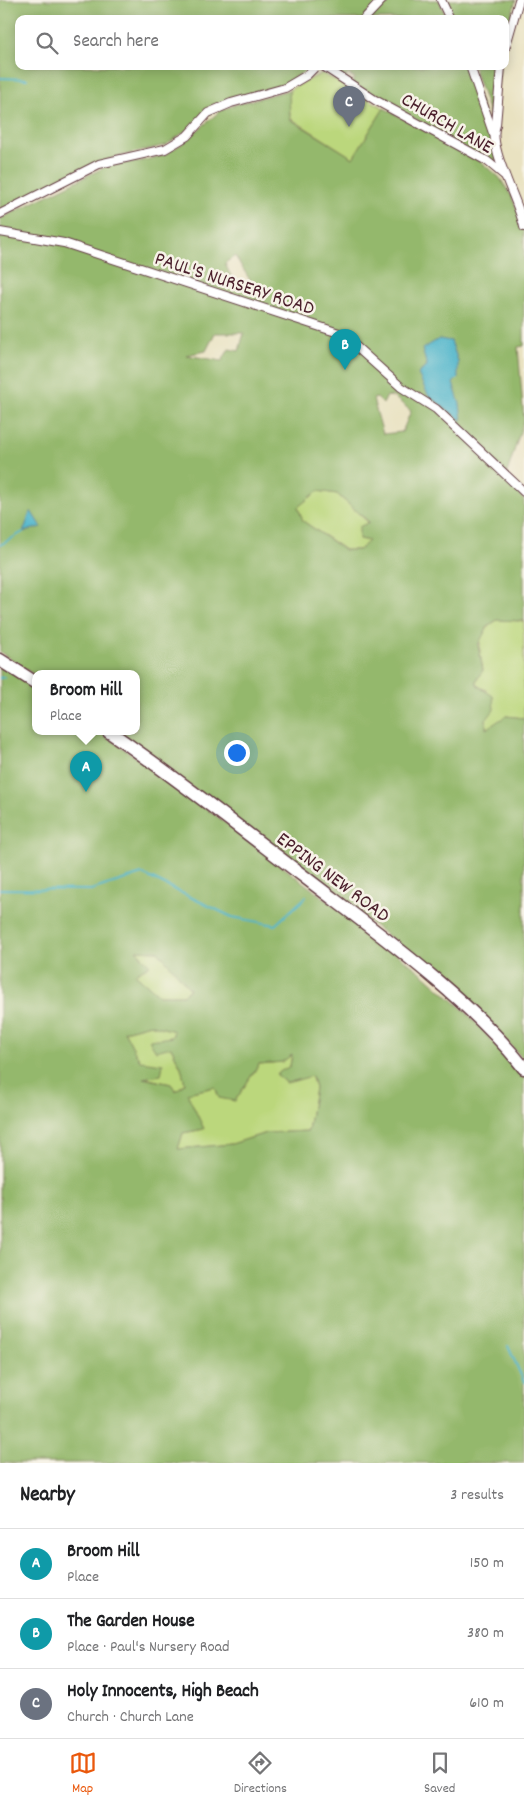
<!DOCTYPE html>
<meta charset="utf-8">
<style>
:root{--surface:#fff;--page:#f2f2f2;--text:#202124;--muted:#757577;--line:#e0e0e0;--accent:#ea580c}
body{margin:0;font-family:Dekko,sans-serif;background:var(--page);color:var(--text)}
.you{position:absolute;left:236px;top:752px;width:18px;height:18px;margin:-12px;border:4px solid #fff;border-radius:50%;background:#1a73e8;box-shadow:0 0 0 8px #1a73e833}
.badge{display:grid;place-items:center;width:32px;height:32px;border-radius:50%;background:var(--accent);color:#fff;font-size:16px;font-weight:700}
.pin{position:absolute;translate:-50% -41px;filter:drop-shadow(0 1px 2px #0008)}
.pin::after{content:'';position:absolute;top:26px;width:18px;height:15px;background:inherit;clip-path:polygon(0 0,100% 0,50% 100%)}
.popup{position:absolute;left:32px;top:670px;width:108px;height:65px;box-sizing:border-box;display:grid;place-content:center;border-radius:10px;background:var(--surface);filter:drop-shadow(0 1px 4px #0005);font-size:16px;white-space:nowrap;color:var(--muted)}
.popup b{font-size:19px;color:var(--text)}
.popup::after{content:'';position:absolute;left:50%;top:100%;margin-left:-10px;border:10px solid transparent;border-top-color:var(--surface)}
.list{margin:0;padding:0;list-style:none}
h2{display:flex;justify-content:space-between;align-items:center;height:65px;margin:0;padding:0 20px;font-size:21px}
h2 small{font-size:16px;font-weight:400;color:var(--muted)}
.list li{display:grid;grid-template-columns:32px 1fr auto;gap:15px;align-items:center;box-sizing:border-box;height:70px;padding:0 20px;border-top:1px solid var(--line)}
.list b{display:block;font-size:19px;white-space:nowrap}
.list p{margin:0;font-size:16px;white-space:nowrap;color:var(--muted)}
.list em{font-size:16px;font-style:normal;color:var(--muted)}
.icon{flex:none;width:28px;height:28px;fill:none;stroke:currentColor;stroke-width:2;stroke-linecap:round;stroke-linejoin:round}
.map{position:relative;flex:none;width:524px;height:1463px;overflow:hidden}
.search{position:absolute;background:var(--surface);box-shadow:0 2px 12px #0003;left:15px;right:15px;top:15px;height:55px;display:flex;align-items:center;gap:12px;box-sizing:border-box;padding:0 18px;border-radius:10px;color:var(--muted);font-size:19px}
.sheet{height:275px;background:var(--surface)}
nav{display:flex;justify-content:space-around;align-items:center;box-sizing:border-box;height:70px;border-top:1px solid var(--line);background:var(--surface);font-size:14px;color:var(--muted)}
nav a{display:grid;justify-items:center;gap:2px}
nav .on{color:var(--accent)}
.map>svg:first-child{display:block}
</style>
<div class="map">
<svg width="524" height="1463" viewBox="0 0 524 1463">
<rect width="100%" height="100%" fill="#f7f3e8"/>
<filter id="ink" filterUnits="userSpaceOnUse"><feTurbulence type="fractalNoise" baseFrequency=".02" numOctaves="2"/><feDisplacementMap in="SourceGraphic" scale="10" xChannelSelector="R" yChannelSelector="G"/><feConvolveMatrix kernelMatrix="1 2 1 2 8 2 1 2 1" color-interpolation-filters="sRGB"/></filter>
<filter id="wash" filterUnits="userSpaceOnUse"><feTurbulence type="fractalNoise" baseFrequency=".0096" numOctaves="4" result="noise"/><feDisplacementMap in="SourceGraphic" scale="20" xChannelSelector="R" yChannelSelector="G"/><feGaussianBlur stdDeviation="1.12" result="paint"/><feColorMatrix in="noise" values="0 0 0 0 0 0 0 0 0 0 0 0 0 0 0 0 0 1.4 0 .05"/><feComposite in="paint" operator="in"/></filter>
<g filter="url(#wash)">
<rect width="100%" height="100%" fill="#e9e2c1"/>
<g fill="#bbd77c" stroke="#827b54">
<polygon points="322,73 384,108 353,158 290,118 289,90"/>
<polygon points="318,491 337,494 369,523 359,539 370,541 359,550 345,550 303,521 297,507"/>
<path d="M497,620L524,621V718L506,716L486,730V690L478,686L476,681L483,670C479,648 475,634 497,620Z"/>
<polygon points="135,950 158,951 190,988 183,995 159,995 135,974 150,965"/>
<polygon points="150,1024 174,1031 172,1037 149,1041 171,1047 181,1067 185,1083 176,1091 171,1084 141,1077 140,1061 124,1031"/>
<polygon points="292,1054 290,1066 277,1075 287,1083 311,1075 315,1088 308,1131 266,1133 232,1144 178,1149 183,1133 204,1129 186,1093 215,1087 235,1101 259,1064 282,1062"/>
</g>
<g fill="#94b86c" stroke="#6f6c4c" fill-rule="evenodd">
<polygon points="0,0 380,0 362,19 19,19 19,66 312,66 289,82 271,89 229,100 166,145 112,158 0,212"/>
<polygon points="386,0 439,0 447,19 368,19"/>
<polygon points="445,0 516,0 505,40 505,19 453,19"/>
<polygon points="329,66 468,66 488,124 499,167 352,83 355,78 348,74 345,79"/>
<polygon points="473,66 500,66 493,124"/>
<path d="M289,90L290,119L353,158L384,108L479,161L499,177L511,195L524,226V346L518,347L524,420L505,479L524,500V621L497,620L488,626L478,645L483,670L476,681L478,686L493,696L494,710L486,720V729L506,716L524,718V1060L477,1008L433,970L117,731H136V673H36V676L0,652V219L111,164L138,162L164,155L183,143L220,111L234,105ZM235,256L255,288L254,289C235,285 232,280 225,263ZM215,333H244L239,351L229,349L222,361L186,355L206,351ZM451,341L458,361L453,383L454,389L418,374ZM387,396L394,397L411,411L402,432L383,434L373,399L377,398L383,404ZM318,491L337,494L369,522L359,527V539L369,541L359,550H344L303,521L298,507Z"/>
<path d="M0,664L36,688V731H98L172,782L423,974L466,1012L524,1077V1463H0ZM136,950L158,951L190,989L183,995H159L135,974L150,965ZM150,1024L174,1031L172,1037L149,1040L156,1051L171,1047L181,1067L185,1083L176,1091L171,1084L143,1078L161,1075L163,1064L140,1061L124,1031ZM292,1055L290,1066L276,1074L287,1083L312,1076L315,1088L308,1131L266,1133L232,1144L178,1149L183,1133L204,1129L187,1093L215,1087L219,1098L235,1101L259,1064L282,1062Z"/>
</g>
<g fill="#4bb4ca" stroke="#4a6a7a">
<polygon points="439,339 451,341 458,361 458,378 453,383 460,404 462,421 428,395 418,374 427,366 422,349"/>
<polygon points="31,511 41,527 23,532"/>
</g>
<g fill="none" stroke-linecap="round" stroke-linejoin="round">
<g stroke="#4bb4ca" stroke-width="2">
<polyline points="0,78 27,79"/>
<polyline points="0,545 23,532"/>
<polyline points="0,678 4,677"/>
<polyline points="0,889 91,890 142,874 232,917 275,925 306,897"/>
<polyline points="508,1346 524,1382"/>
</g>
</g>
</g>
<g filter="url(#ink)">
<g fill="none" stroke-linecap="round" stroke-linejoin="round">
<g stroke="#623c42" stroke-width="10">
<g id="street">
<polyline points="441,0 450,19"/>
<polyline points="364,19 382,0"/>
<polyline points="505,49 519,0"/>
<polyline points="323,66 375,100 487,161 505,176"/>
<polyline points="470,66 493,133"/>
<path d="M501,66L496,125C487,147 519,201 524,227"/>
<polyline points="0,214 99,164 165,149 187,136 208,113 231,103 285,88 307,75 316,66"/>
<polyline points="0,232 64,243 342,334 401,387 436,409 524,492"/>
</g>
</g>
<g stroke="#623c42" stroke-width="15">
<g id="primary">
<polyline points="0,660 36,683"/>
<path d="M108,731C175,776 238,827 302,875C376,932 466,995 524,1068"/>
</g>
</g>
<use href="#street" stroke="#fff" stroke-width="8"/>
<use href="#primary" stroke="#fff" stroke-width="12"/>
</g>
</g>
<g text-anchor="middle" stroke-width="5" stroke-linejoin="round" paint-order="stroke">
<g font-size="20" fill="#4a1f2b" stroke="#f7f3e8">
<text transform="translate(448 122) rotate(30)" y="7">CHURCH LANE</text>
<text transform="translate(235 282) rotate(18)" y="7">PAUL'S NURSERY ROAD</text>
<text transform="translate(334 876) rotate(37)" y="7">EPPING NEW ROAD</text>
</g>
</g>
</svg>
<div class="you"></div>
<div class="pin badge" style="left:86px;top:792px;background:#0f9aa8">A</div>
<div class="popup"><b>Broom Hill</b>Place</div>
<div class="pin badge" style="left:345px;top:370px;background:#0f9aa8">B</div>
<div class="pin badge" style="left:349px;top:127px;background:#6b7280">C</div>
<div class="search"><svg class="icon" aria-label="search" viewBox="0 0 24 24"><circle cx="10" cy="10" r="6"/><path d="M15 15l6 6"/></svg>Search here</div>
</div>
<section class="sheet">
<h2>Nearby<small>3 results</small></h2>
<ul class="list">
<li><span class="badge" style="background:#0f9aa8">A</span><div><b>Broom Hill</b><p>Place</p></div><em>150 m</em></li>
<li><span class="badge" style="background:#0f9aa8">B</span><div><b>The Garden House</b><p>Place · Paul's Nursery Road</p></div><em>380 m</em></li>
<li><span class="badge" style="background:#6b7280">C</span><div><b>Holy Innocents, High Beach</b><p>Church · Church Lane</p></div><em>610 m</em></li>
</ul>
</section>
<nav>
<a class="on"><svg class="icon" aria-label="map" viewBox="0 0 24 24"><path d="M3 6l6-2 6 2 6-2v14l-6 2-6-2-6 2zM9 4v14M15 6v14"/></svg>Map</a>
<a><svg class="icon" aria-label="directions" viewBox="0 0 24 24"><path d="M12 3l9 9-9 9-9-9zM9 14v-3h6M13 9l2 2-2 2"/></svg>Directions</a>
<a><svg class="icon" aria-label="saved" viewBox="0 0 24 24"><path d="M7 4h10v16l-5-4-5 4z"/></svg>Saved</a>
</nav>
